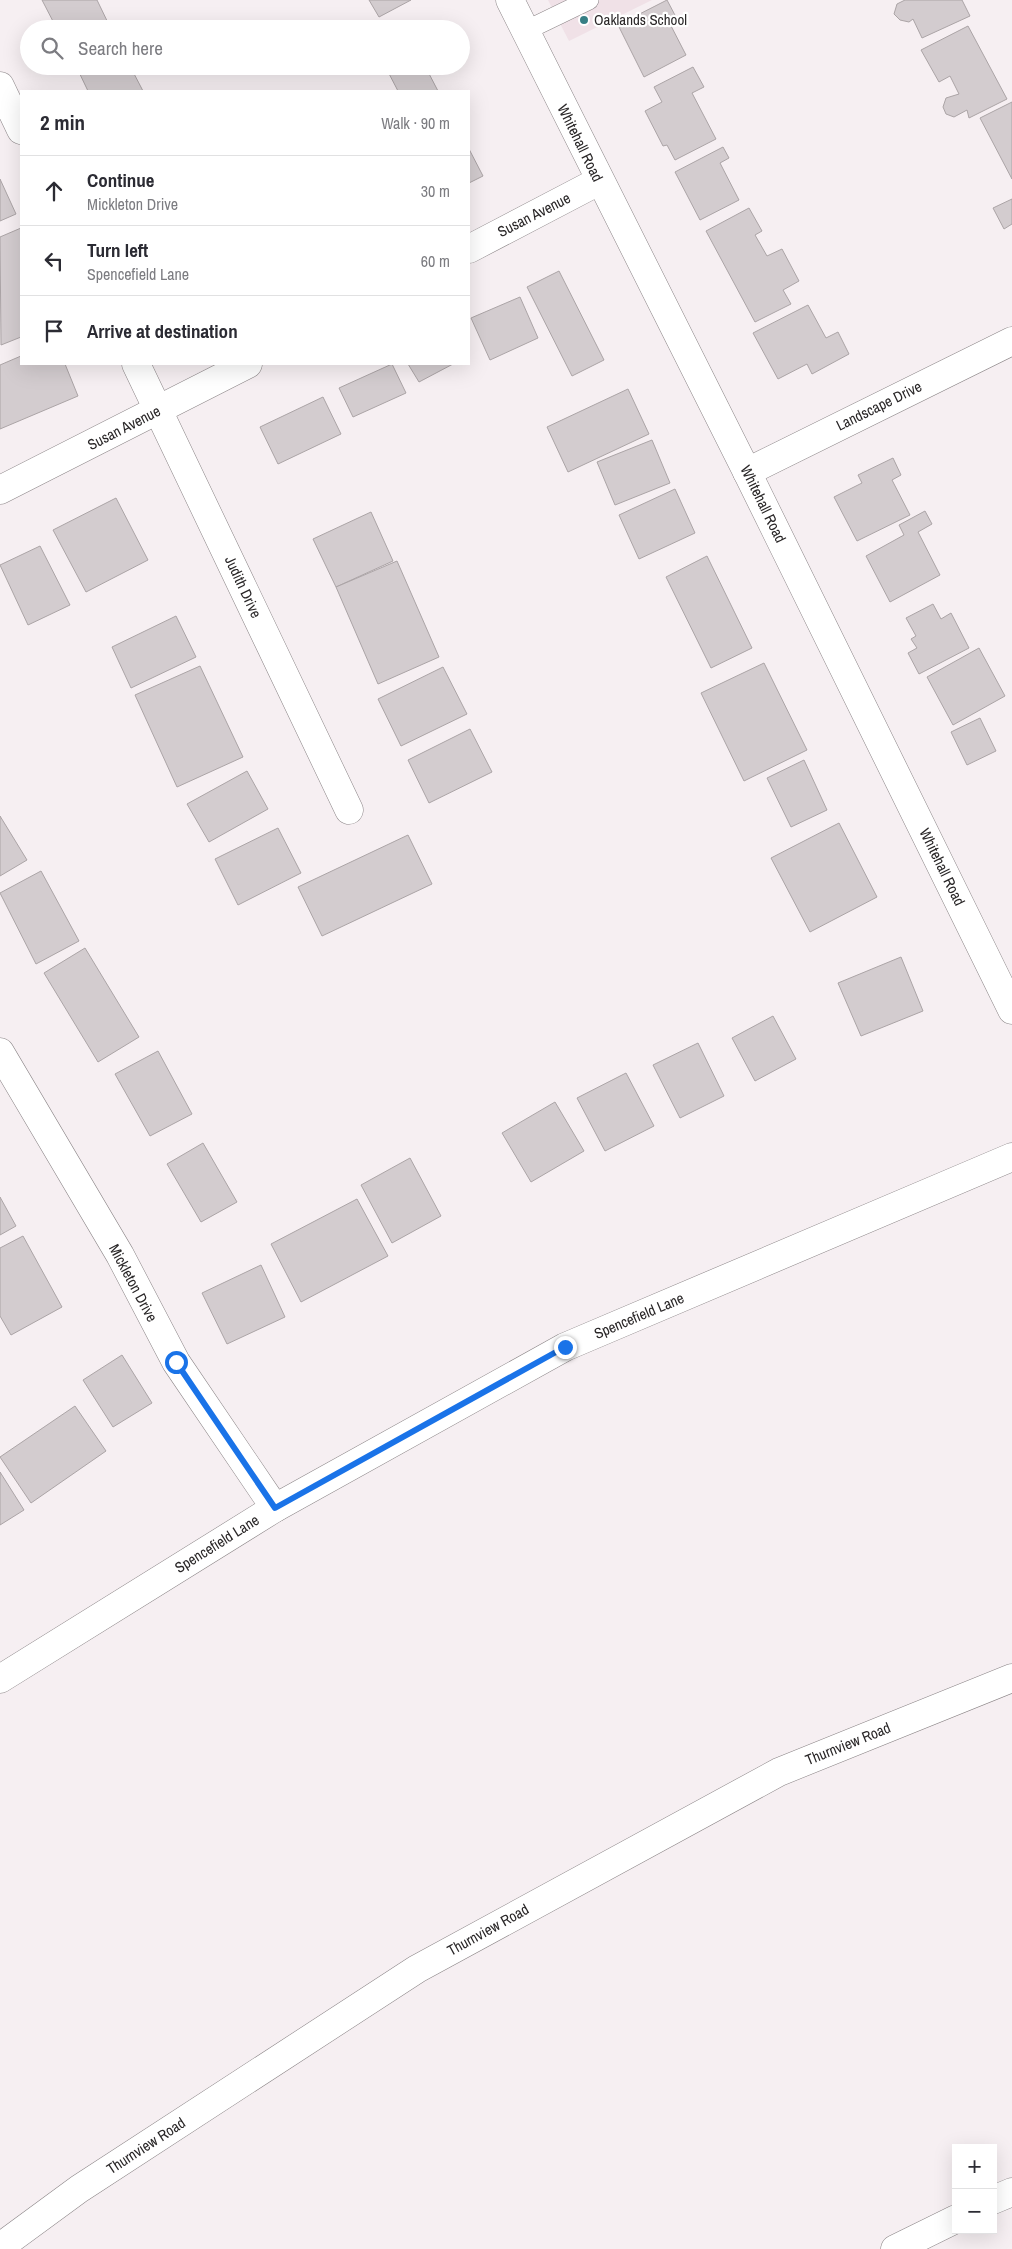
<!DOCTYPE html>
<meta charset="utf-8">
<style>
:root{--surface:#fff;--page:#f7f7f7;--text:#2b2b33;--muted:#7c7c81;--line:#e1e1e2}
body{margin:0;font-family:"Archivo Narrow",sans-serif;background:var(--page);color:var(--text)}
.controls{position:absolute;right:15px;bottom:15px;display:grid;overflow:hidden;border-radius:0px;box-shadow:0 5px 20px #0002}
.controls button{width:45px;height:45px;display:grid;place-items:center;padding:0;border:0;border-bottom:1px solid var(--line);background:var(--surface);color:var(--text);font:25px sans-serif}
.stop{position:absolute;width:15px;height:15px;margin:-11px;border:4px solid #1a73e8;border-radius:50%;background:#fff}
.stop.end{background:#1a73e8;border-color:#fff;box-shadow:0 1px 5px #0008}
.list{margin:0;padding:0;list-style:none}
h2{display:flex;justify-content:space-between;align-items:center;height:65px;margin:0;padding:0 20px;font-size:21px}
h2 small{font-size:16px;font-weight:400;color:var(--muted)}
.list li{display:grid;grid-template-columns:32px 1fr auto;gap:15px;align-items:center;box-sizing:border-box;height:70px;padding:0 20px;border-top:1px solid var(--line)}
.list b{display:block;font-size:19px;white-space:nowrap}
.list p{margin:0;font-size:16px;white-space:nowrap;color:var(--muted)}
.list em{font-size:16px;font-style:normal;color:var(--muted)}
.icon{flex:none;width:28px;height:28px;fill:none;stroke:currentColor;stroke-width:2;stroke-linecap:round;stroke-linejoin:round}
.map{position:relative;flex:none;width:1012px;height:2249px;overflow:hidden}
.search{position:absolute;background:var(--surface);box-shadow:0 5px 20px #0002;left:20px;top:20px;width:450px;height:55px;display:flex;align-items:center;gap:12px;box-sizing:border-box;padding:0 18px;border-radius:28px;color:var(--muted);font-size:19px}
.panel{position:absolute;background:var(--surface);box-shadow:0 5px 20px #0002;left:20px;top:90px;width:450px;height:275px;border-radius:0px}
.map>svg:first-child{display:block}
</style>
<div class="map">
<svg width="1012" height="2249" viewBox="0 0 1012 2249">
<rect width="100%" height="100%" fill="#f6eff2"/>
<polygon fill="#f0e1e7" points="548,0 652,0 569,41"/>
<g fill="#d3cccf" stroke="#aba4a6">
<polygon points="42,0 97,0 111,29 57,29"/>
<polygon points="369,0 411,0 379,17"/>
<polygon points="667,0 677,19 669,22 686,55 644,77 618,25"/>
<polygon points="905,0 962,0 970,16 922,38 913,19 909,22 900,20 894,14 897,4"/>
<polygon points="968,26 1007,99 969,118 967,110 954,117 946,114 943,107 946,98 959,94 950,76 939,82 921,50"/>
<polygon points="76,66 130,66 143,91 88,91"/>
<polygon points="385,66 425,66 438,91 398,91"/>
<polygon points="693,67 704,87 692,93 716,139 675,160 667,145 663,146 645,111 662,102 654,87"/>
<polygon points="1012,102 1012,179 980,118"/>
<polygon points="723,147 729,158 720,163 739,200 700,220 675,172"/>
<polygon points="469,149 483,176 469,183"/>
<polygon points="0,179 16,214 0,221"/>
<polygon points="1012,199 1012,224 1004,229 993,208"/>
<polygon points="749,208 762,231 755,235 767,256 782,249 799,281 783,290 791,304 755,322 706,231"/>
<polygon points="21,228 21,337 1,345 0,237"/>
<polygon points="559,271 604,360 572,376 527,287"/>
<polygon points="520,297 538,338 490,360 471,318"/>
<polygon points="808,305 826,338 838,332 849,354 812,374 807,364 778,379 753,333"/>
<polygon points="21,356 21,364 65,364 78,396 0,429 0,365"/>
<polygon points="392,364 406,393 353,417 339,388"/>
<polygon points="408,364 453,364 419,382"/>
<polygon points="628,389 649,434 568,472 547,427"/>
<polygon points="323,397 341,434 278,464 260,427"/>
<polygon points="652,440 670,483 615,505 597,462"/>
<polygon points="893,458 901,475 892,480 910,515 857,541 834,497 862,483 858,475"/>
<polygon points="675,489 695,533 639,559 619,515"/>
<polygon points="116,498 148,560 86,592 53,530"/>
<polygon points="925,511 932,524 918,532 940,575 890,602 866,556 904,535 899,525"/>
<polygon points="371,512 393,561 336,587 313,539"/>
<polygon points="40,546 70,605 28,625 0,565"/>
<polygon points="707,556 752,648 711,668 666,577"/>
<polygon points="397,561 439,657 378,684 336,587"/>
<polygon points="933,604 941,619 951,613 969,648 919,674 908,653 917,648 911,639 916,636 906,618"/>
<polygon points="176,616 196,657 131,688 112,647"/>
<polygon points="979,648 1005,696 953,725 927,677"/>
<polygon points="764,663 807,750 744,781 701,693"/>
<polygon points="200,666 243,757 177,787 135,695"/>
<polygon points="443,667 467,714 401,746 378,699"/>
<polygon points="980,718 996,751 967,765 951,732"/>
<polygon points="470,729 492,772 429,803 408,760"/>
<polygon points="804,760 827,810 791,827 767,778"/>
<polygon points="247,771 268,809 209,842 187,804"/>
<polygon points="0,816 27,860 0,876"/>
<polygon points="839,823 877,897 810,932 771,858"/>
<polygon points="278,828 301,873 238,905 215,859"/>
<polygon points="408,835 432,884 322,936 298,887"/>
<polygon points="41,871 79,941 36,964 0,893"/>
<polygon points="85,948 139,1037 98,1062 44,973"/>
<polygon points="901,957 923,1011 861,1036 838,983"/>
<polygon points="773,1016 796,1059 755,1081 732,1038"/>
<polygon points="698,1043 724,1096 680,1118 653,1065"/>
<polygon points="158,1051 192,1114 150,1136 115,1074"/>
<polygon points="626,1073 654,1126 605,1151 577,1098"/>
<polygon points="555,1102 584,1151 531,1182 502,1133"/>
<polygon points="203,1143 237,1202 201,1222 167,1164"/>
<polygon points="410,1158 441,1216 392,1243 361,1185"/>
<polygon points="0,1197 16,1226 0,1235"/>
<polygon points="357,1199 388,1256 301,1302 271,1244"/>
<polygon points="23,1236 62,1307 11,1335 0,1316 0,1248"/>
<polygon points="261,1265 285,1317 227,1344 202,1293"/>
<polygon points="122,1355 152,1403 113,1427 83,1380"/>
<polygon points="75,1406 106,1451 31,1503 0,1457"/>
<polygon points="0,1472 24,1510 0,1525"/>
</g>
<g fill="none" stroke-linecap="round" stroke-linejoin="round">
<g stroke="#8b8587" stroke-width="20">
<polyline id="lane" points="525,31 589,0"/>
</g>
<g stroke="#8b8587" stroke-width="29">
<g id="street">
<polyline points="0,86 21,130"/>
<polyline points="469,249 599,181"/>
<polyline points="136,364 349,810"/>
<polyline points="747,472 1012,341"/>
<polyline points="0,490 248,364"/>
<polyline points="0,1052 120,1255 176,1362 275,1508"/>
<polyline points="993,2200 1012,2192"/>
<polyline points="0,2247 79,2189 417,1969 779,1772 1012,1678"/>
<polyline points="895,2249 956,2219"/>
</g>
</g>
<g stroke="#8b8587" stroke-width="29">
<g id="secondary">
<polyline points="510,0 747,472 1012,1010"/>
<polyline points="0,1679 275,1508 565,1347 1012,1157"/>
</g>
</g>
<use href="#lane" stroke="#fff" stroke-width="19"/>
<use href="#street" stroke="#fff" stroke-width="28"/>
<use href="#secondary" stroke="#fff" stroke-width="28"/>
</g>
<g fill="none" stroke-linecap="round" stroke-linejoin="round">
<polyline stroke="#1a73e8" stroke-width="6" points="176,1362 275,1508 565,1347"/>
</g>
<circle fill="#377f85" stroke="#fff" stroke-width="2" cx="584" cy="20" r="5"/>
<g text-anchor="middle" stroke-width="4.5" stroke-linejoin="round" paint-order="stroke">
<g font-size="15" fill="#2a2728" stroke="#fff" text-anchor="start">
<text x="594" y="25">Oaklands School</text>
</g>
<g font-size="15" fill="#2a2728" stroke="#fff">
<text transform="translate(580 143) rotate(64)" y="5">Whitehall Road</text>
<text transform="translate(534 215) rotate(-27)" y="5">Susan Avenue</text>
<text transform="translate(879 406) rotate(-26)" y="5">Landscape Drive</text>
<text transform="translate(124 428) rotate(-27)" y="5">Susan Avenue</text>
<text transform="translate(763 504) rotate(64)" y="5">Whitehall Road</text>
<text transform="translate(243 587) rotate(65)" y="5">Judith Drive</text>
<text transform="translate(942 867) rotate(64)" y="5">Whitehall Road</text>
<text transform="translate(133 1283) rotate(62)" y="5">Mickleton Drive</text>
<text transform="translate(639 1316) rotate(-23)" y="5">Spencefield Lane</text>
<text transform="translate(217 1544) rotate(-32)" y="5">Spencefield Lane</text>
<text transform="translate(848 1744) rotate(-22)" y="5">Thurnview Road</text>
<text transform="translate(488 1930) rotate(-29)" y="5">Thurnview Road</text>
<text transform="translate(146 2146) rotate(-33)" y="5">Thurnview Road</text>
</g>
</g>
</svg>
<div class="controls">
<button>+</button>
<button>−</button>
</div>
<div class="stop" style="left:176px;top:1362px"></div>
<div class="stop end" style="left:565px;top:1347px"></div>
<div class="search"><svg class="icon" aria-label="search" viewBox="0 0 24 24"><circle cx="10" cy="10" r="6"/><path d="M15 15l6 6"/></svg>Search here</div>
<section class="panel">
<h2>2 min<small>Walk · 90 m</small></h2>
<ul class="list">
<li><svg class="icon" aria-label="ahead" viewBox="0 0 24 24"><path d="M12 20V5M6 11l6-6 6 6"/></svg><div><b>Continue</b><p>Mickleton Drive</p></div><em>30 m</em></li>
<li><svg class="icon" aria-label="left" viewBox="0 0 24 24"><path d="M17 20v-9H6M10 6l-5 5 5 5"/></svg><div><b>Turn left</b><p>Spencefield Lane</p></div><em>60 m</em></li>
<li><svg class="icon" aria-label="arrive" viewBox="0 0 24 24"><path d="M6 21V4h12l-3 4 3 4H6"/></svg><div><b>Arrive at destination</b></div></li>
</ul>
</section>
</div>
